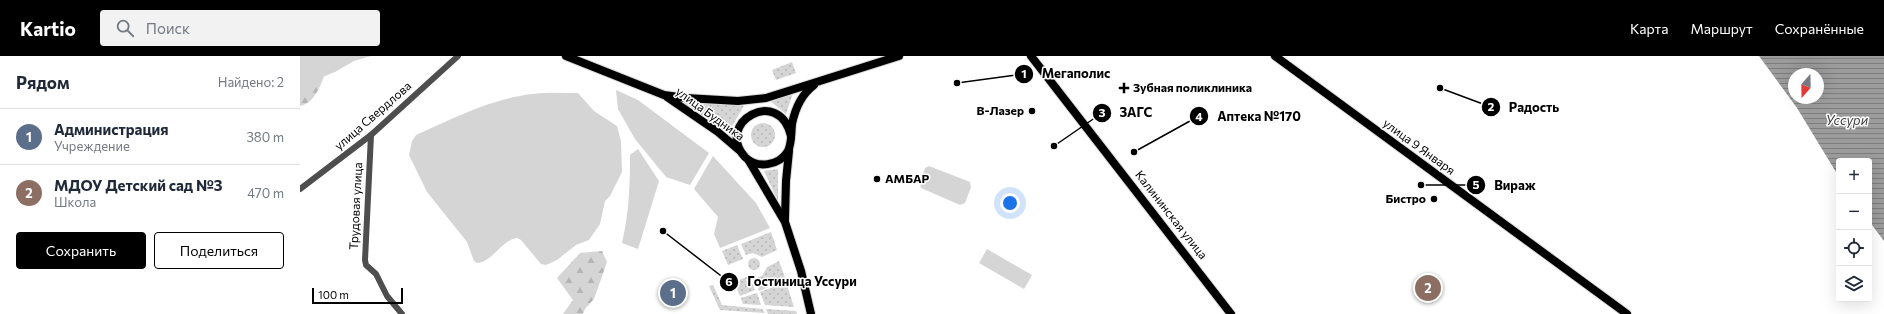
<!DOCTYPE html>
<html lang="ru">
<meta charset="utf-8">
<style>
:root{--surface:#fff;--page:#f2f2f3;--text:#1f2937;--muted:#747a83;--line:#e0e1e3;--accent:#000}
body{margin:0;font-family:Commissioner,sans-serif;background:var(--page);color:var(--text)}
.controls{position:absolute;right:12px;bottom:12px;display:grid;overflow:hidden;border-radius:4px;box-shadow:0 4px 16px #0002}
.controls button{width:36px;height:36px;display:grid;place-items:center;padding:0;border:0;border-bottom:1px solid var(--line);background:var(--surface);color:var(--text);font:20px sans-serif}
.compass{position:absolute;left:1488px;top:12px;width:36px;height:36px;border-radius:50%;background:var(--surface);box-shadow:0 4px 16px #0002;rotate:200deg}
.scale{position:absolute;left:12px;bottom:10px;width:91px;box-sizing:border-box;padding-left:4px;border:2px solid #000;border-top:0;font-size:11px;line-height:14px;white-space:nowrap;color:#000;-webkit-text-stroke:3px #fff;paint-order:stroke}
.you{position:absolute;left:710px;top:147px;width:14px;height:14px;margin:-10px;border:3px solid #fff;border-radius:50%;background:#1a73e8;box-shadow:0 0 0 6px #1a73e833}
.badge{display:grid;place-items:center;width:26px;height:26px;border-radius:50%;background:var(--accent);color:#fff;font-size:13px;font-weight:700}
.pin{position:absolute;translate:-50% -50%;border:2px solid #fff;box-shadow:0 1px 4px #0006}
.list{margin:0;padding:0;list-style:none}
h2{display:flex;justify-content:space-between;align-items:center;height:52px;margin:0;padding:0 16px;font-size:17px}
h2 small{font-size:13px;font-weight:400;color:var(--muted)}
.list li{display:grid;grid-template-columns:26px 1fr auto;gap:12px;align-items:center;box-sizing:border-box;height:56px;padding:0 16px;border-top:1px solid var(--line)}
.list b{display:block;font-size:15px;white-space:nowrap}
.list p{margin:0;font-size:13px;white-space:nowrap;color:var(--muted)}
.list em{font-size:13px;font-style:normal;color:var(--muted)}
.actions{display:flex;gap:8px;padding:12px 16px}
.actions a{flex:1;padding:9px 0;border:1px solid var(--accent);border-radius:4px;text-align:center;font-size:14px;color:var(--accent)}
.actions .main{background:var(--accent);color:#fff}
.icon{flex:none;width:22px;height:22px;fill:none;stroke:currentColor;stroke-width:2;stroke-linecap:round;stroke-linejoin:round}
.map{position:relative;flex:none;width:1584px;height:258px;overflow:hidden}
header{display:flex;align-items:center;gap:24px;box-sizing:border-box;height:56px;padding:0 20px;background:var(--accent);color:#fff}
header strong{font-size:19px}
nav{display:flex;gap:22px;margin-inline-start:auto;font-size:14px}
.search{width:280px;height:36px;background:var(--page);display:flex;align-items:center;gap:10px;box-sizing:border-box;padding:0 14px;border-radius:4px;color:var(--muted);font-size:15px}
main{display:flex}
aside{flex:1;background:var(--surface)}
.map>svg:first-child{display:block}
</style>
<header>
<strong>Kartio</strong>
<div class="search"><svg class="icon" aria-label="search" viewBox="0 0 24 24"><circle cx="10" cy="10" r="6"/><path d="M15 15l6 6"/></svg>Поиск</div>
<nav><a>Карта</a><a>Маршрут</a><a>Сохранённые</a></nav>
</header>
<main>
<aside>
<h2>Рядом<small>Найдено: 2</small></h2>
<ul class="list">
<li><span class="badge" style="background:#5c6f8a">1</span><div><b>Администрация</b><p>Учреждение</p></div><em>380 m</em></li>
<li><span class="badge" style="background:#8d6e63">2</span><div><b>МДОУ Детский сад №3</b><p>Школа</p></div><em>470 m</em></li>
</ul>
<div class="actions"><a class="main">Сохранить</a><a>Поделиться</a></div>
</aside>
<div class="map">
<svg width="1584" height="258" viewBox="0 0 1584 258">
<defs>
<pattern id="grass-dots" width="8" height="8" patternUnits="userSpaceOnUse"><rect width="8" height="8" fill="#d5d5d5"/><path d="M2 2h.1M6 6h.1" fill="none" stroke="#b5b5b5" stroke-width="1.8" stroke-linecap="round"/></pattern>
<pattern id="forest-firs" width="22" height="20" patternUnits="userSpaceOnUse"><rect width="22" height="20" fill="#d5d5d5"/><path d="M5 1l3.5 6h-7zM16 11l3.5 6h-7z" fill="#b5b5b5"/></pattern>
<pattern id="water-rules" width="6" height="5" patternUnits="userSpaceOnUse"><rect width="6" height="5" fill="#9c9c9c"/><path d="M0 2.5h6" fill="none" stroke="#7d7d7d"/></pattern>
</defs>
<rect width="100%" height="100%" fill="#fff"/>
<g fill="url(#grass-dots)">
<polygon points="492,6 496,17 476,24 472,14"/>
<polygon points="493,37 486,58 469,44"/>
<polygon points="378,43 444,50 428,77"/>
<circle cx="463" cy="79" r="12"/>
<polygon points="478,113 478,145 464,115"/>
<polygon points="471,176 477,194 462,201 453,197 446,199 441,188"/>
<polygon points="437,189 443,203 428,209 422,195"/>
<circle cx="454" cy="208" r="6"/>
<polygon points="479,205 486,224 459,235 455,222 462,220 467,211"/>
<polygon points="449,220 455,234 440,240 434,226"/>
<polygon points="486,226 494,251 465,249 460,236"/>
<polygon points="413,229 422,249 462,253 465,257 420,254 409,230"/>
<polygon points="457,237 461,249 443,248 441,242"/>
<polygon points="466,253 496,255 497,258 468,258"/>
</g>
<g fill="url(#forest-firs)">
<path d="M0,0H31C25,15 19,47 0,50Z"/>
<polygon points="302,195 307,206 294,243 285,253 283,258 263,258 273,244 257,222 280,197"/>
</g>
<g fill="#d5d5d5">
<polygon points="0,0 71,0 54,5 35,16 0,30"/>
<polygon points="316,34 338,44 409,97 390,129 366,121 335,83 318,53"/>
<path d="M278,37L294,55L317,70L321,85L322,116L310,140L305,145L300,168L289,184L276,189L257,204L246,209L241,208L221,184L217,182C201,184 193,206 177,207L174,205L167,186L127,136L109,99L112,85L116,79C154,62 191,43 232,38C247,36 263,37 278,37Z"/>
<path d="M338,93L359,125L338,193L322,187C329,158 330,129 330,99Z"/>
<polygon points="413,100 456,147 470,172 420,192 414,178 418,161 394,133"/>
<polygon points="629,110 670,126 671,131 665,147 660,149 621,132 620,128 625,112"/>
<polygon points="687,193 732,219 724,233 679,207"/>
</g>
<path fill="url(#water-rules)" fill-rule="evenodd" d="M1459,0H1584V185L1569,165V105H1539V121L1497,52ZM1494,18H1518V42H1494Z"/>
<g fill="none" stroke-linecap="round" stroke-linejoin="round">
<g stroke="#dbdbdb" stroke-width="10">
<g id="major">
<polyline points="266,0 364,39 386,42 438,45 466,42 599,0"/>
<polyline points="731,0 931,258"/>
<polyline points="975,0 1327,258"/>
<polyline points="367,41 418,76 439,94"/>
<path d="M491,80C479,29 414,67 445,101C457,113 479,110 488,95C492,87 491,77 492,68C495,53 502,38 514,29"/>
<polyline points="449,105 485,166 501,215 511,258"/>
<polyline points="485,163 486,125 489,95"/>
</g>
</g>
<g stroke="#4e4e4e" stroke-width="6">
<polyline points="71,79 65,204 66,209 76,218 87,240 102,258"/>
<polyline points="0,133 71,79 158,0"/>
</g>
<use href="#major" stroke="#000" stroke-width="8"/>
</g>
<g fill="#000" stroke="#fff" stroke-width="1.5">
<path d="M822 26h4v4h4v4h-4v4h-4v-4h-4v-4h4z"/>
<circle cx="732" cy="55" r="4"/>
<circle cx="577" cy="123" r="4"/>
<circle cx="1134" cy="143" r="4"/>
</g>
<g text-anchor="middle" stroke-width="3" stroke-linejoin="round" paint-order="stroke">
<g font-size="12" font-weight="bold" fill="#000" stroke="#fff" text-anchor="start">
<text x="833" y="36">Зубная поликлиника</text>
<text x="724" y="59" text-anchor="end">В-Лазер</text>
<text x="585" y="127">АМБАР</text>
<text x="1126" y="147" text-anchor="end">Бистро</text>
</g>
<g font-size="12" fill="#000" stroke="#fff">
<text transform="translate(410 58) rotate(36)" y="4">улица Будника</text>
<text transform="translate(73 60) rotate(-41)" y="4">улица Свердлова</text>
<text transform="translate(1119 91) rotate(36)" y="4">улица 9 Января</text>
<text transform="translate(56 150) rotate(-87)" y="4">Трудовая улица</text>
<text transform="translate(871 159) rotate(52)" y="4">Калининская улица</text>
</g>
<g font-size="13" font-style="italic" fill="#3d3d3d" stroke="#fff">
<text x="1547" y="69">Уссури</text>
</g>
</g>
<path fill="none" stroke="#000" stroke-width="1.5" d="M657 27L724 18M1140 32L1191 51M754 90L802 57M834 96L899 60M1121 129L1176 129M363 175L429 226"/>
<g fill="#000" stroke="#fff" stroke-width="1.5">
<circle cx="657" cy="27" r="4"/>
<circle cx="1140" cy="32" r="4"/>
<circle cx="754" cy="90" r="4"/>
<circle cx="834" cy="96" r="4"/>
<circle cx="1121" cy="129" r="4"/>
<circle cx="363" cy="175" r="4"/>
<circle cx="724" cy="18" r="10"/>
<circle cx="1191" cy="51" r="10"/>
<circle cx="802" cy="57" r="10"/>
<circle cx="899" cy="60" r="10"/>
<circle cx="1176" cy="129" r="10"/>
<circle cx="429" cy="226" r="10"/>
</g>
<g font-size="12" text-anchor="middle" font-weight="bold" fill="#fff">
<text x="724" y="22">1</text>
<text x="1191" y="55">2</text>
<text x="802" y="61">3</text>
<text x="899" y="65">4</text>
<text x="1176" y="133">5</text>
<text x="429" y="230">6</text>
</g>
<g font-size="13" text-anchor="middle" font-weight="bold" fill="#000" stroke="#fff" stroke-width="3" stroke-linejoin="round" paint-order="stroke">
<text x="776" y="22">Мегаполис</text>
<text x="1234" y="56">Радость</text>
<text x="836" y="61">ЗАГС</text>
<text x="959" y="65">Аптека №170</text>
<text x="1215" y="134">Вираж</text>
<text x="502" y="230">Гостиница Уссури</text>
</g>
</svg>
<div class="controls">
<button>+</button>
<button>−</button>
<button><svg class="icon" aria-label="locate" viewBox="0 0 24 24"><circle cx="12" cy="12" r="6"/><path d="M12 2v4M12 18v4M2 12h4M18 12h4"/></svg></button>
<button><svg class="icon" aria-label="layers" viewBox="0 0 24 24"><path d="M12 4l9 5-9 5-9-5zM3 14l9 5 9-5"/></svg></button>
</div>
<svg class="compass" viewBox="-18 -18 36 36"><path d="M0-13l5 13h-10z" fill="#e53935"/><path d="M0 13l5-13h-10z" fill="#747a83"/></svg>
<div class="scale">100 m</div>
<div class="you"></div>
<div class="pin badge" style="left:373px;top:237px;background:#5c6f8a">1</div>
<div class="pin badge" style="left:1128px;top:232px;background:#8d6e63">2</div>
</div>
</main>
